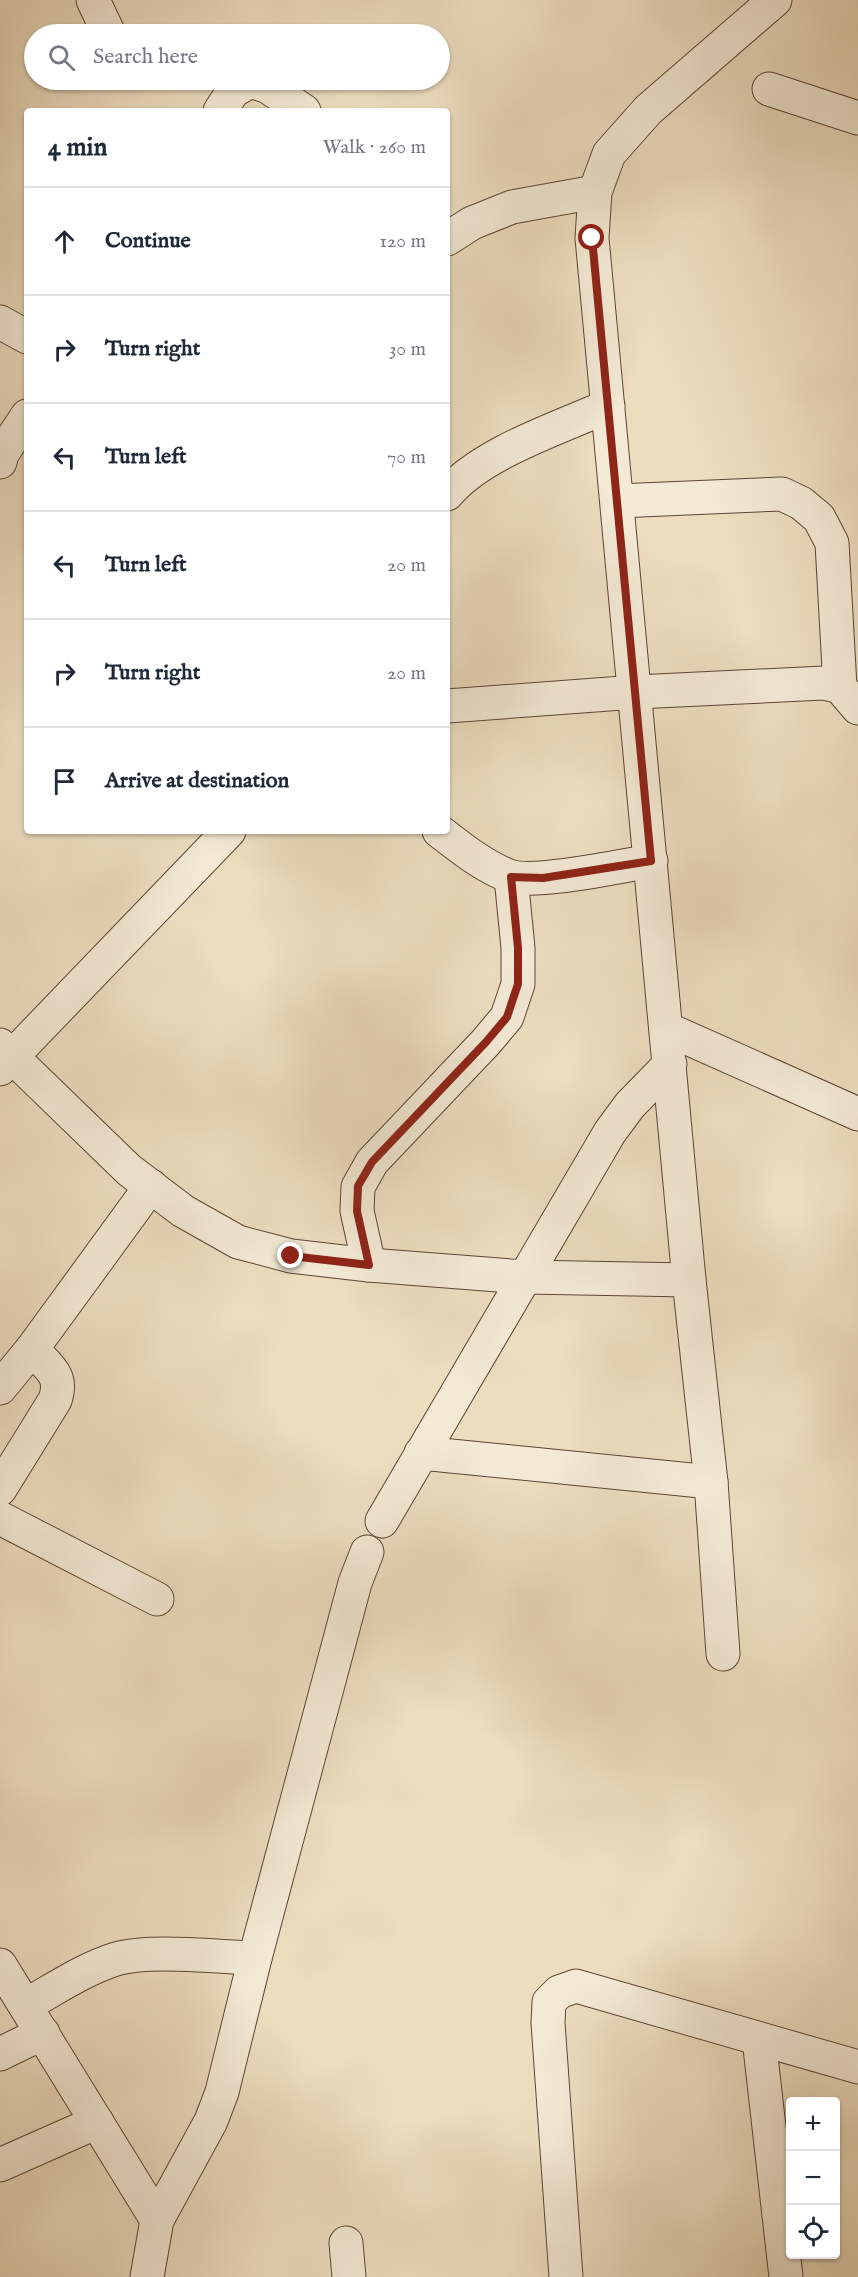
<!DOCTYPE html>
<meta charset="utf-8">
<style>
:root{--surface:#fff;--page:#f6f6f7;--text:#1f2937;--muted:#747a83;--line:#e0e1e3}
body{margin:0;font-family:"IM FELL English",serif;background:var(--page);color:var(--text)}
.controls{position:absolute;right:18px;bottom:18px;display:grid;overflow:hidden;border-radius:6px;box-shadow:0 2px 4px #0004}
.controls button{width:54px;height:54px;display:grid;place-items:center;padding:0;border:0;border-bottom:2px solid var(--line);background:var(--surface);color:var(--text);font:30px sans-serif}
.stop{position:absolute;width:18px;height:18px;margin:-14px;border:4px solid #8f2418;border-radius:50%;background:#fff}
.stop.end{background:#8f2418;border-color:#fff;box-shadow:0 2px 6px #0008}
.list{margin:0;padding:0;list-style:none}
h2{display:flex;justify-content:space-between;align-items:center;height:78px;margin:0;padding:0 24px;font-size:26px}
h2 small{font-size:20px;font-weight:400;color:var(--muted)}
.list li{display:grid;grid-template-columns:39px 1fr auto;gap:18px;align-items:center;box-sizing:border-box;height:108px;padding:0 24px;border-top:2px solid var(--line)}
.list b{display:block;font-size:22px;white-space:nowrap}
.list em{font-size:20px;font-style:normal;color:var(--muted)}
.icon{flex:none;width:33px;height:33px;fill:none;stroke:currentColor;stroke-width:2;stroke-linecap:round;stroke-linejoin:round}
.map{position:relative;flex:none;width:858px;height:2277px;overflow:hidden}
.search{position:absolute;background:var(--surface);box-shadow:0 2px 4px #0004;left:24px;top:24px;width:426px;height:66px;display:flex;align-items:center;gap:15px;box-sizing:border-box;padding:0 21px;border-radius:33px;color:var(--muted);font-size:22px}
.panel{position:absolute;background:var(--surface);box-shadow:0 2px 4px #0004;left:24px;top:108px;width:426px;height:726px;border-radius:6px}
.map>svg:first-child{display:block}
</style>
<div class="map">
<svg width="858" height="2277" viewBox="0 0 858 2277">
<rect width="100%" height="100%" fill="#ecddbf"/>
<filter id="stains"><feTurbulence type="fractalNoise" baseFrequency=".00333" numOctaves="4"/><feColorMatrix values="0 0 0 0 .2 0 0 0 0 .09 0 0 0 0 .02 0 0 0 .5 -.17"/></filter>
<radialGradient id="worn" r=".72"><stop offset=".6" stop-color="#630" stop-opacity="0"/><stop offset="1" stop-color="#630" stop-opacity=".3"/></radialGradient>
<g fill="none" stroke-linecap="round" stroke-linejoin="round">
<g stroke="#5c4535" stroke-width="35">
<g id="street">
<polyline points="93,0 109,34"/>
<polyline points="769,89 858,118"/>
<polyline points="220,111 233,91 251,81 268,87 304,111"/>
<polyline points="447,239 472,223 512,207 595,192"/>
<polyline points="0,322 27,337"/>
<polyline points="0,462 2,454 27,416"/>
<path d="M447,494C481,453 559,428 608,406"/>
<polyline points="617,501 782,494 801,503 819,518 832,543 840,687"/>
<polyline points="447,706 636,692 824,683 840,687 858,708"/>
<path d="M439,831C461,848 483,866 509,876C534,885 620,866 651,861"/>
<polyline points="667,1029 858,1114"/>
<polyline points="0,1045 129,1170 183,1211 238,1242 291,1256 369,1265 525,1277 689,1280"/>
<polyline points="0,1069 229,831"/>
<polyline points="369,1265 357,1211 358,1187 372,1162 486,1042 507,1017 518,984 518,948 511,877"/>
<polyline points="0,1388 32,1349 151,1186"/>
<polyline points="421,1453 711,1482"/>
<path d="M0,1489L55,1400C64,1375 48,1367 32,1349"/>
<polyline points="0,1518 157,1599"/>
<polyline points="382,1521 610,1132 630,1105 670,1064"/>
<polyline points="723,1654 711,1482 689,1280 592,238 595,192 609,154 648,110 775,0"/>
<polyline points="0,1965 157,2220"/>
<path d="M26,2005C55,1989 84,1969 116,1959C151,1949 217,1957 255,1958"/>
<polyline points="759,2039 786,2277"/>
<polyline points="0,2054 43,2033"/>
<polyline points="0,2165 97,2122"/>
<polyline points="346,2243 349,2277"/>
<polyline points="147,2277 157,2220 211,2121 222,2092 255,1958 355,1583 367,1552"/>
<polyline points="566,2277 548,2023 549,2002 559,1992 576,1986 858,2067"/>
</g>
</g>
<use href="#street" stroke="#f3e9d5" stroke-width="33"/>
</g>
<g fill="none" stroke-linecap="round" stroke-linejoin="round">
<polyline stroke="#8f2418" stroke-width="8" points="291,1256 369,1265 357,1211 358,1186 372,1162 486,1042 507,1017 518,984 518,948 511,877 543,878 651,861 592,238"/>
</g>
<rect width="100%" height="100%" filter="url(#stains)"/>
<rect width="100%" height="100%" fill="url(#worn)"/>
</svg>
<div class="controls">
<button>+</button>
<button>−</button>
<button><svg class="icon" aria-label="locate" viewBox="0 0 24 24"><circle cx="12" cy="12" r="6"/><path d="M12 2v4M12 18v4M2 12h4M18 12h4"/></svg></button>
</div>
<div class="stop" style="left:592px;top:238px"></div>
<div class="stop end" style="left:291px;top:1256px"></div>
<div class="search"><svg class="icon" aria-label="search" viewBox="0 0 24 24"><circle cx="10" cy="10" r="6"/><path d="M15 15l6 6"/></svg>Search here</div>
<section class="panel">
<h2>4 min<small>Walk · 260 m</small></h2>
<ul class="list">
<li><svg class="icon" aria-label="ahead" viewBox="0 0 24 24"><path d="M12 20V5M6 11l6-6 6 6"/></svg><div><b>Continue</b></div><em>120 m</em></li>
<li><svg class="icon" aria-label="right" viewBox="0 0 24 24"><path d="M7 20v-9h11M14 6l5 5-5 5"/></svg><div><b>Turn right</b></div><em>30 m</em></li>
<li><svg class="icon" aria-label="left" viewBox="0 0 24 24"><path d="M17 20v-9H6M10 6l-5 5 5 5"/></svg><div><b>Turn left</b></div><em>70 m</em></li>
<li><svg class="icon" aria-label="left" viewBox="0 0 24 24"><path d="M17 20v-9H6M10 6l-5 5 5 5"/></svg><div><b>Turn left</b></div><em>20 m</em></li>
<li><svg class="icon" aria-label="right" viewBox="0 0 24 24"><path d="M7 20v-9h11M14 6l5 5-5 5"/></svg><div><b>Turn right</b></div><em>20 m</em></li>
<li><svg class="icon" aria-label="arrive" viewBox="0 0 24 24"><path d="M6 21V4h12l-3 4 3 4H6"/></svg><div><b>Arrive at destination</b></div></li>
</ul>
</section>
</div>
